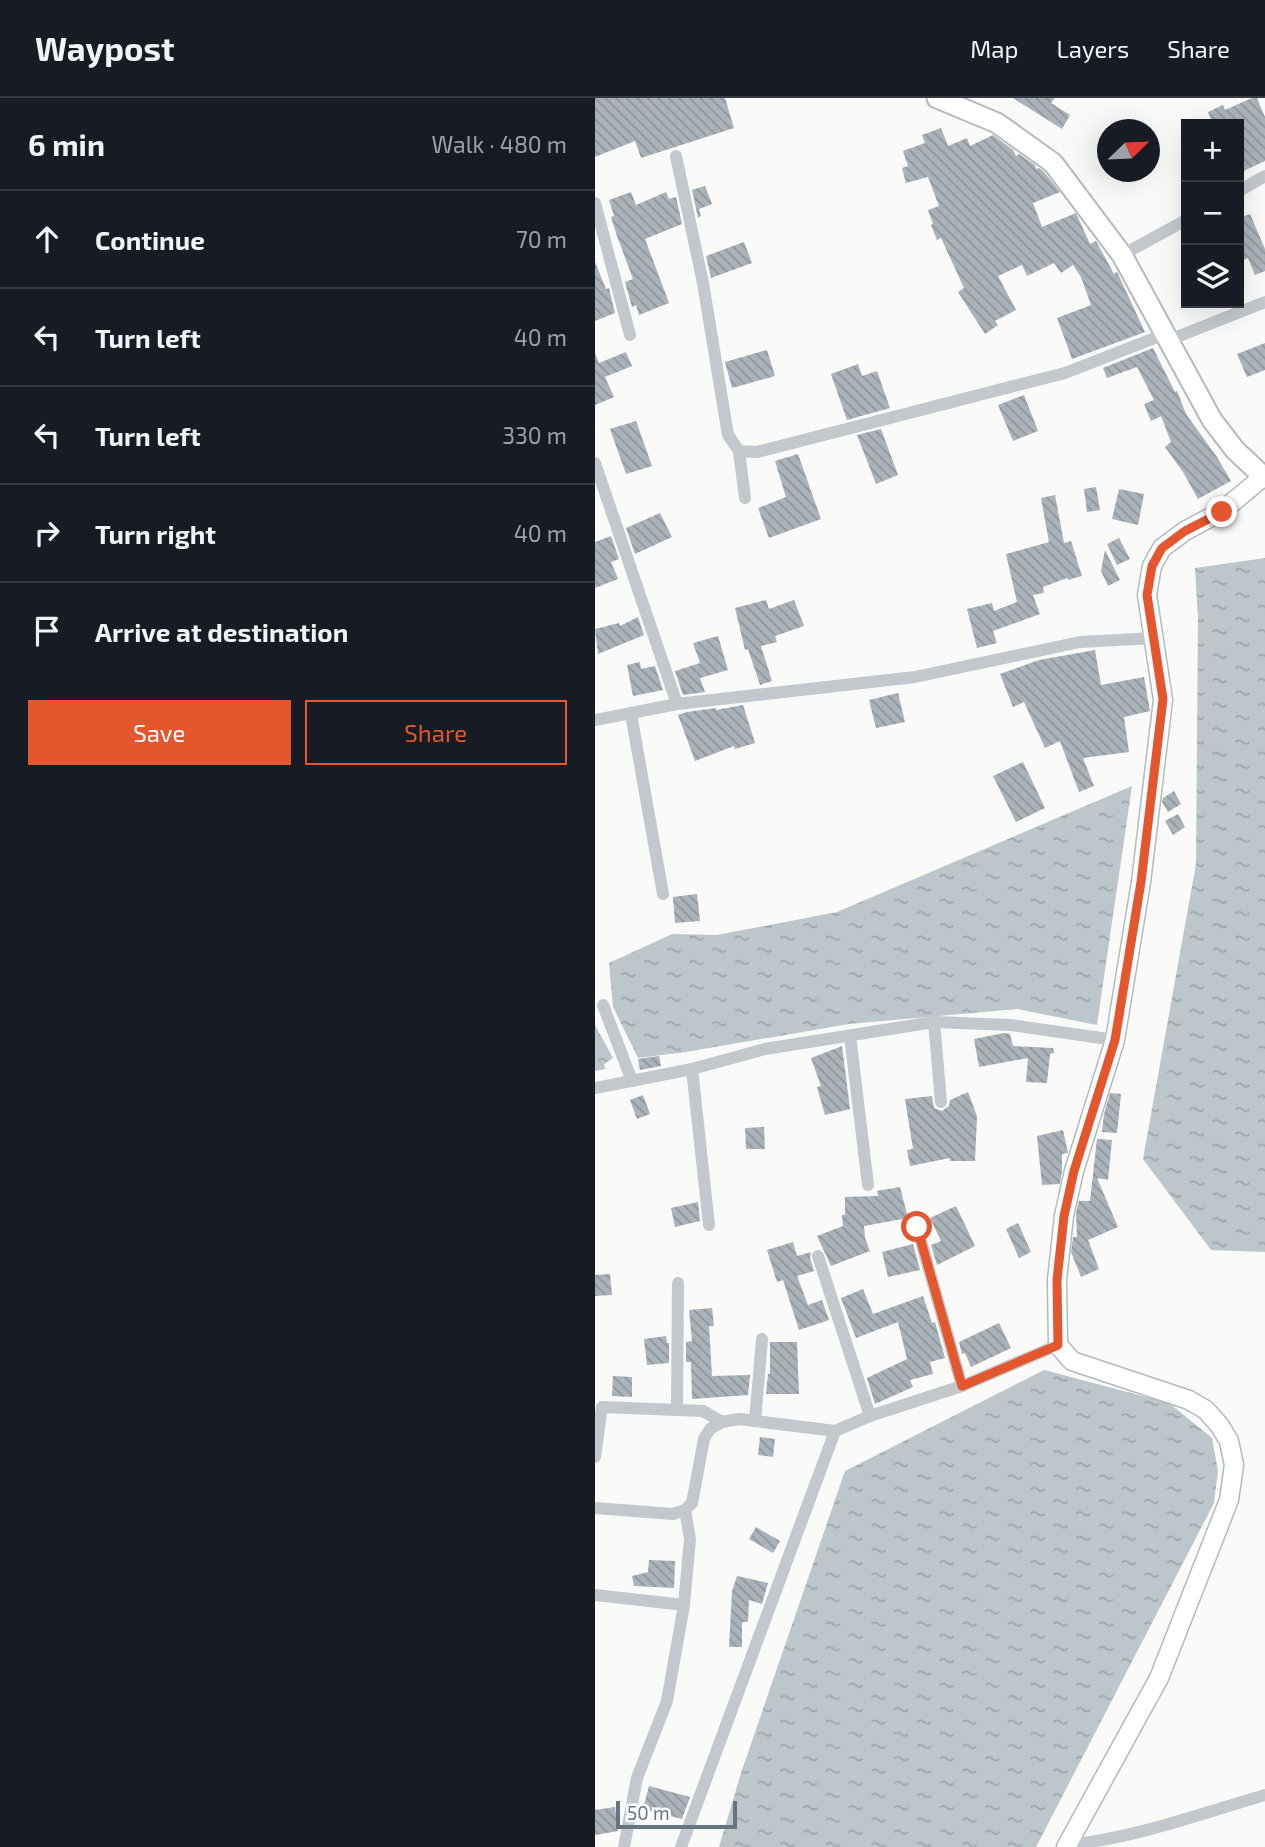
<!DOCTYPE html>
<meta charset="utf-8">
<style>
:root{--surface:#171b24;--page:#242831;--text:#f1f3f6;--muted:#9ea1a6;--line:#363941;--accent:#e4572e}
body{margin:0;font-family:"Exo 2",sans-serif;background:var(--page);color:var(--text)}
.controls{position:absolute;right:21px;top:21px;display:grid;overflow:hidden;border-radius:0px;box-shadow:0 7px 28px #0002}
.controls button{width:63px;height:63px;display:grid;place-items:center;padding:0;border:0;border-bottom:2px solid var(--line);background:var(--surface);color:var(--text);font:35px sans-serif}
.compass{position:absolute;left:502px;top:21px;width:63px;height:63px;border-radius:50%;background:var(--surface);box-shadow:0 7px 28px #0002;rotate:67deg}
.scale{position:absolute;left:21px;bottom:18px;width:121px;box-sizing:border-box;padding-left:7px;border:4px solid #657683;border-top:0;font-size:19px;line-height:24px;white-space:nowrap;color:#657683;-webkit-text-stroke:5px #fff;paint-order:stroke}
.stop{position:absolute;width:21px;height:21px;margin:-16px;border:5px solid #e4572e;border-radius:50%;background:#fff}
.stop.end{background:#e4572e;border-color:#fff;box-shadow:0 2px 7px #0008}
.list{margin:0;padding:0;list-style:none}
h2{display:flex;justify-content:space-between;align-items:center;height:91px;margin:0;padding:0 28px;font-size:30px}
h2 small{font-size:23px;font-weight:400;color:var(--muted)}
.list li{display:grid;grid-template-columns:46px 1fr auto;gap:21px;align-items:center;box-sizing:border-box;height:98px;padding:0 28px;border-top:2px solid var(--line)}
.list b{display:block;font-size:26px;white-space:nowrap}
.list em{font-size:23px;font-style:normal;color:var(--muted)}
.actions{display:flex;gap:14px;padding:21px 28px}
.actions a{flex:1;padding:16px 0;border:2px solid var(--accent);border-radius:0px;text-align:center;font-size:24px;color:var(--accent)}
.actions .main{background:var(--accent);color:#fff}
.icon{flex:none;width:38px;height:38px;fill:none;stroke:currentColor;stroke-width:2;stroke-linecap:round;stroke-linejoin:round}
.map{position:relative;flex:none;width:670px;height:1749px;overflow:hidden}
header{display:flex;align-items:center;gap:42px;box-sizing:border-box;height:98px;padding:0 35px;background:var(--surface);border-bottom:2px solid var(--line)}
header strong{font-size:33px}
nav{display:flex;gap:38px;margin-inline-start:auto;font-size:24px}
main{display:flex}
aside{flex:1;background:var(--surface)}
.map>svg:first-child{display:block}
</style>
<header>
<strong>Waypost</strong>
<nav><a>Map</a><a>Layers</a><a>Share</a></nav>
</header>
<main>
<aside>
<h2>6 min<small>Walk · 480 m</small></h2>
<ul class="list">
<li><svg class="icon" aria-label="ahead" viewBox="0 0 24 24"><path d="M12 20V5M6 11l6-6 6 6"/></svg><div><b>Continue</b></div><em>70 m</em></li>
<li><svg class="icon" aria-label="left" viewBox="0 0 24 24"><path d="M17 20v-9H6M10 6l-5 5 5 5"/></svg><div><b>Turn left</b></div><em>40 m</em></li>
<li><svg class="icon" aria-label="left" viewBox="0 0 24 24"><path d="M17 20v-9H6M10 6l-5 5 5 5"/></svg><div><b>Turn left</b></div><em>330 m</em></li>
<li><svg class="icon" aria-label="right" viewBox="0 0 24 24"><path d="M7 20v-9h11M14 6l5 5-5 5"/></svg><div><b>Turn right</b></div><em>40 m</em></li>
<li><svg class="icon" aria-label="arrive" viewBox="0 0 24 24"><path d="M6 21V4h12l-3 4 3 4H6"/></svg><div><b>Arrive at destination</b></div></li>
</ul>
<div class="actions"><a class="main">Save</a><a>Share</a></div>
</aside>
<div class="map">
<svg width="670" height="1749" viewBox="0 0 670 1749">
<defs>
<pattern id="water-ripples" width="26" height="14" patternUnits="userSpaceOnUse" patternTransform="scale(1.75)"><rect width="26" height="14" fill="#bbc7cb"/><path d="M2 4q2-2 4 0t4 0M15 11q2-2 4 0t4 0" fill="none" stroke="#9ca6aa"/></pattern>
<pattern id="building-back-hatch" width="6" height="6" patternUnits="userSpaceOnUse" patternTransform="scale(1.75)"><rect width="6" height="6" fill="#aab3b9"/><path d="M-1 5l2 2M0 0l6 6M5-1l2 2" fill="none" stroke="#8e969c"/></pattern>
</defs>
<rect width="100%" height="100%" fill="#fafaf8"/>
<g fill="url(#water-ripples)">
<polygon points="670,460 670,1154 616,1152 548,1061 601,766 603,521 600,470"/>
<polygon points="537,688 502,927 422,911 254,926 91,954 43,960 18,909 14,865 77,836 122,837 242,814"/>
<polygon points="0,927 18,960 9,966 10,971 0,973"/>
<polygon points="449,1272 574,1305 617,1340 623,1373 619,1405 441,1749 124,1749 146,1675 250,1373"/>
</g>
<g fill="url(#building-back-hatch)">
<polygon points="0,0 130,0 139,30 46,60 40,43 0,59"/>
<polygon points="418,0 460,0 456,5 475,17 467,31"/>
<polygon points="657,0 662,0 670,19 670,63 644,75 644,26 618,26 613,14 628,7 630,12"/>
<polygon points="346,30 353,48 372,40 375,48 398,37 418,52 421,58 424,56 440,67 441,71 444,70 449,74 465,94 438,105 447,129 481,115 495,146 501,143 519,176 522,174 550,234 477,261 462,220 496,207 486,179 478,167 466,175 459,165 432,178 427,167 403,178 421,212 400,223 403,227 390,236 363,194 369,190 346,140 342,142 336,127 338,126 333,112 344,108 333,79 311,85 307,70 313,68 308,53 330,45 327,37"/>
<polygon points="110,88 117,106 104,111 106,118 103,120 97,92"/>
<polygon points="36,94 41,107 71,94 74,101 81,99 87,126 50,141 74,205 44,217 41,207 37,209 30,184 38,181 22,138 16,119 19,118 14,102"/>
<polygon points="655,116 670,151 670,173 660,177 653,160 644,164 644,120"/>
<polygon points="149,144 157,165 116,180 111,158"/>
<polygon points="0,164 11,191 14,190 20,215 0,223"/>
<polygon points="670,245 670,272 652,279 642,256"/>
<polygon points="558,250 580,294 582,293 591,316 622,359 636,383 603,401 588,374 570,349 576,344 566,318 556,323 549,306 559,302 542,269 512,280 508,270"/>
<polygon points="172,252 180,278 137,290 130,264"/>
<polygon points="31,254 37,268 10,279 19,299 0,307 0,255 4,265"/>
<polygon points="263,266 267,278 282,273 295,310 252,322 236,276"/>
<polygon points="429,297 443,333 418,343 403,307"/>
<polygon points="41,323 57,368 31,376 15,331"/>
<polygon points="286,331 303,377 281,386 262,337"/>
<polygon points="203,356 226,421 174,440 163,410 191,399 180,363"/>
<polygon points="501,389 505,412 492,414 489,391"/>
<polygon points="524,391 549,396 543,427 517,421"/>
<polygon points="460,397 469,445 476,443 487,478 473,482 472,480 448,489 449,495 438,497 445,516 398,533 402,545 382,550 372,511 397,505 399,513 422,504 411,456 454,444 446,400"/>
<polygon points="65,415 77,439 40,456 31,430"/>
<polygon points="16,438 24,461 16,464 23,481 0,490 0,444"/>
<polygon points="524,440 535,461 522,467 512,446"/>
<polygon points="510,452 525,482 513,488 506,473"/>
<polygon points="171,502 174,511 199,502 209,528 180,538 182,544 166,548 177,583 165,587 153,551 150,552 140,510"/>
<polygon points="43,519 49,537 3,556 0,531 24,525 25,528"/>
<polygon points="123,538 133,572 105,580 110,594 88,597 80,573 105,565 98,545"/>
<polygon points="500,552 506,587 549,579 555,613 529,619 534,654 488,660 499,688 484,694 465,643 450,650 429,604 418,609 405,576 444,562"/>
<polygon points="45,564 46,571 60,568 68,592 38,598 32,567"/>
<polygon points="303,595 310,624 281,630 274,602"/>
<polygon points="148,607 160,645 140,651 139,648 100,663 83,617 92,614 121,610 121,612"/>
<polygon points="428,664 450,710 421,724 398,678"/>
<polygon points="579,693 586,706 573,714 567,704 568,700"/>
<polygon points="583,716 590,729 578,737 570,723"/>
<polygon points="102,796 105,823 80,825 78,799"/>
<polygon points="409,935 415,936 418,948 458,950 459,955 455,956 452,985 431,984 433,960 384,969 379,941"/>
<polygon points="247,948 255,1011 230,1017 222,989 226,988 216,960"/>
<polygon points="64,958 66,968 45,972 43,961"/>
<polygon points="373,994 382,1018 380,1063 355,1063 355,1060 315,1068 312,1052 318,1051 310,1001 337,998 339,1010 347,1013 354,1008 355,1002"/>
<polygon points="515,995 526,996 522,1035 507,1034 509,1016"/>
<polygon points="48,997 55,1016 42,1021 35,1002"/>
<polygon points="169,1029 170,1051 151,1051 150,1030"/>
<polygon points="468,1032 473,1055 467,1056 467,1073 465,1086 447,1087 442,1038"/>
<polygon points="502,1041 517,1042 513,1082 502,1080 523,1129 493,1142 504,1171 486,1179 476,1154 478,1139 482,1139 481,1115 484,1103 495,1103"/>
<polygon points="305,1089 313,1120 269,1128 270,1140 275,1153 236,1168 222,1138 248,1128 247,1117 250,1117 250,1099 283,1098 282,1093"/>
<polygon points="103,1104 105,1123 80,1129 76,1110"/>
<polygon points="361,1108 380,1148 342,1167 336,1147 346,1143 335,1120"/>
<polygon points="423,1125 436,1154 424,1160 411,1131"/>
<polygon points="198,1144 202,1158 216,1154 215,1160 219,1173 202,1178 213,1207 227,1202 234,1222 204,1232 188,1182 182,1184 172,1152"/>
<polygon points="318,1146 325,1172 293,1179 287,1154"/>
<polygon points="15,1176 17,1197 0,1198 0,1177"/>
<polygon points="268,1191 278,1216 328,1198 337,1225 340,1224 350,1260 335,1264 338,1276 315,1282 318,1289 280,1306 272,1280 312,1261 303,1224 261,1240 246,1200"/>
<polygon points="117,1210 119,1228 114,1228 117,1278 155,1277 153,1297 97,1301 96,1264 91,1264 91,1244 97,1243 94,1212"/>
<polygon points="404,1225 416,1250 376,1269 370,1255 367,1256 364,1244"/>
<polygon points="71,1238 72,1245 74,1245 74,1265 52,1267 49,1241"/>
<polygon points="175,1244 202,1244 204,1296 171,1296 173,1276 175,1276"/>
<polygon points="18,1278 37,1279 37,1299 17,1298"/>
<polygon points="165,1339 180,1341 178,1359 163,1357"/>
<polygon points="161,1429 185,1443 178,1455 154,1441"/>
<polygon points="54,1462 80,1463 79,1490 39,1488 37,1478 53,1474"/>
<polygon points="142,1478 173,1485 167,1506 154,1502 153,1524 147,1524 147,1549 134,1549 137,1493"/>
<polygon points="54,1688 95,1699 87,1721 48,1711"/>
<polygon points="20,1709 23,1733 0,1737 0,1712"/>
</g>
<g fill="none" stroke-linecap="round" stroke-linejoin="round">
<g stroke="#b3babf" stroke-width="21">
<polyline id="secondary" points="471,1749 564,1580 634,1402 639,1367 634,1343 625,1328 611,1312 594,1302 477,1263 463,1247 462,1182 469,1118 479,1073 520,942 546,784 568,602 552,497 557,468 567,450 590,433 627,413 668,379"/>
</g>
<g stroke="#b5babe" stroke-width="23">
<polyline id="primary" points="342,0 402,25 458,65 527,157 617,322 640,352 670,380"/>
</g>
<g stroke="#c3c8cc" stroke-width="12">
<polyline points="81,58 108,185 133,337 144,353 162,354 470,275 570,236"/>
<polyline points="644,93 670,78"/>
<polyline points="0,105 35,237"/>
<polyline points="527,157 591,122"/>
<polyline points="574,242 670,204"/>
<polyline points="144,353 150,400"/>
<polyline points="0,365 82,606"/>
<polyline points="36,616 68,796"/>
<polyline points="0,622 82,606 320,579 485,544 560,540"/>
<polyline points="8,907 37,983"/>
<polyline points="339,924 346,1004"/>
<polyline points="255,938 273,1087"/>
<polyline points="97,971 114,1127"/>
<polyline points="0,990 97,971 170,951 339,924 416,927 520,942"/>
<polyline points="322,1129 367,1288"/>
<polyline points="223,1158 275,1318"/>
<polyline points="82,1312 83,1185"/>
<polyline points="160,1323 167,1241"/>
<polyline points="0,1359 7,1309 108,1313 127,1324"/>
<polyline points="0,1410 78,1416 90,1412 97,1405 109,1341 115,1331 127,1324 144,1321 240,1333 275,1318 367,1288 463,1247"/>
<polyline points="0,1497 89,1507"/>
<path d="M473,1747C540,1740 605,1716 670,1697"/>
<polyline points="29,1749 42,1680 72,1603 89,1507 95,1441 90,1412"/>
<polyline points="86,1749 240,1333"/>
</g>
<use href="#secondary" stroke="#fff" stroke-width="18"/>
<use href="#primary" stroke="#fff" stroke-width="19"/>
</g>
<g fill="none" stroke-linecap="round" stroke-linejoin="round">
<polyline stroke="#e4572e" stroke-width="9" points="322,1129 367,1288 463,1247 462,1182 469,1118 479,1073 520,942 546,784 568,601 552,497 557,468 567,450 590,433 627,414"/>
</g>
</svg>
<div class="controls">
<button>+</button>
<button>−</button>
<button><svg class="icon" aria-label="layers" viewBox="0 0 24 24"><path d="M12 4l9 5-9 5-9-5zM3 14l9 5 9-5"/></svg></button>
</div>
<svg class="compass" viewBox="-18 -18 36 36"><path d="M0-13l5 13h-10z" fill="#e53935"/><path d="M0 13l5-13h-10z" fill="#9ea1a6"/></svg>
<div class="scale">50 m</div>
<div class="stop" style="left:322px;top:1129px"></div>
<div class="stop end" style="left:627px;top:414px"></div>
</div>
</main>
